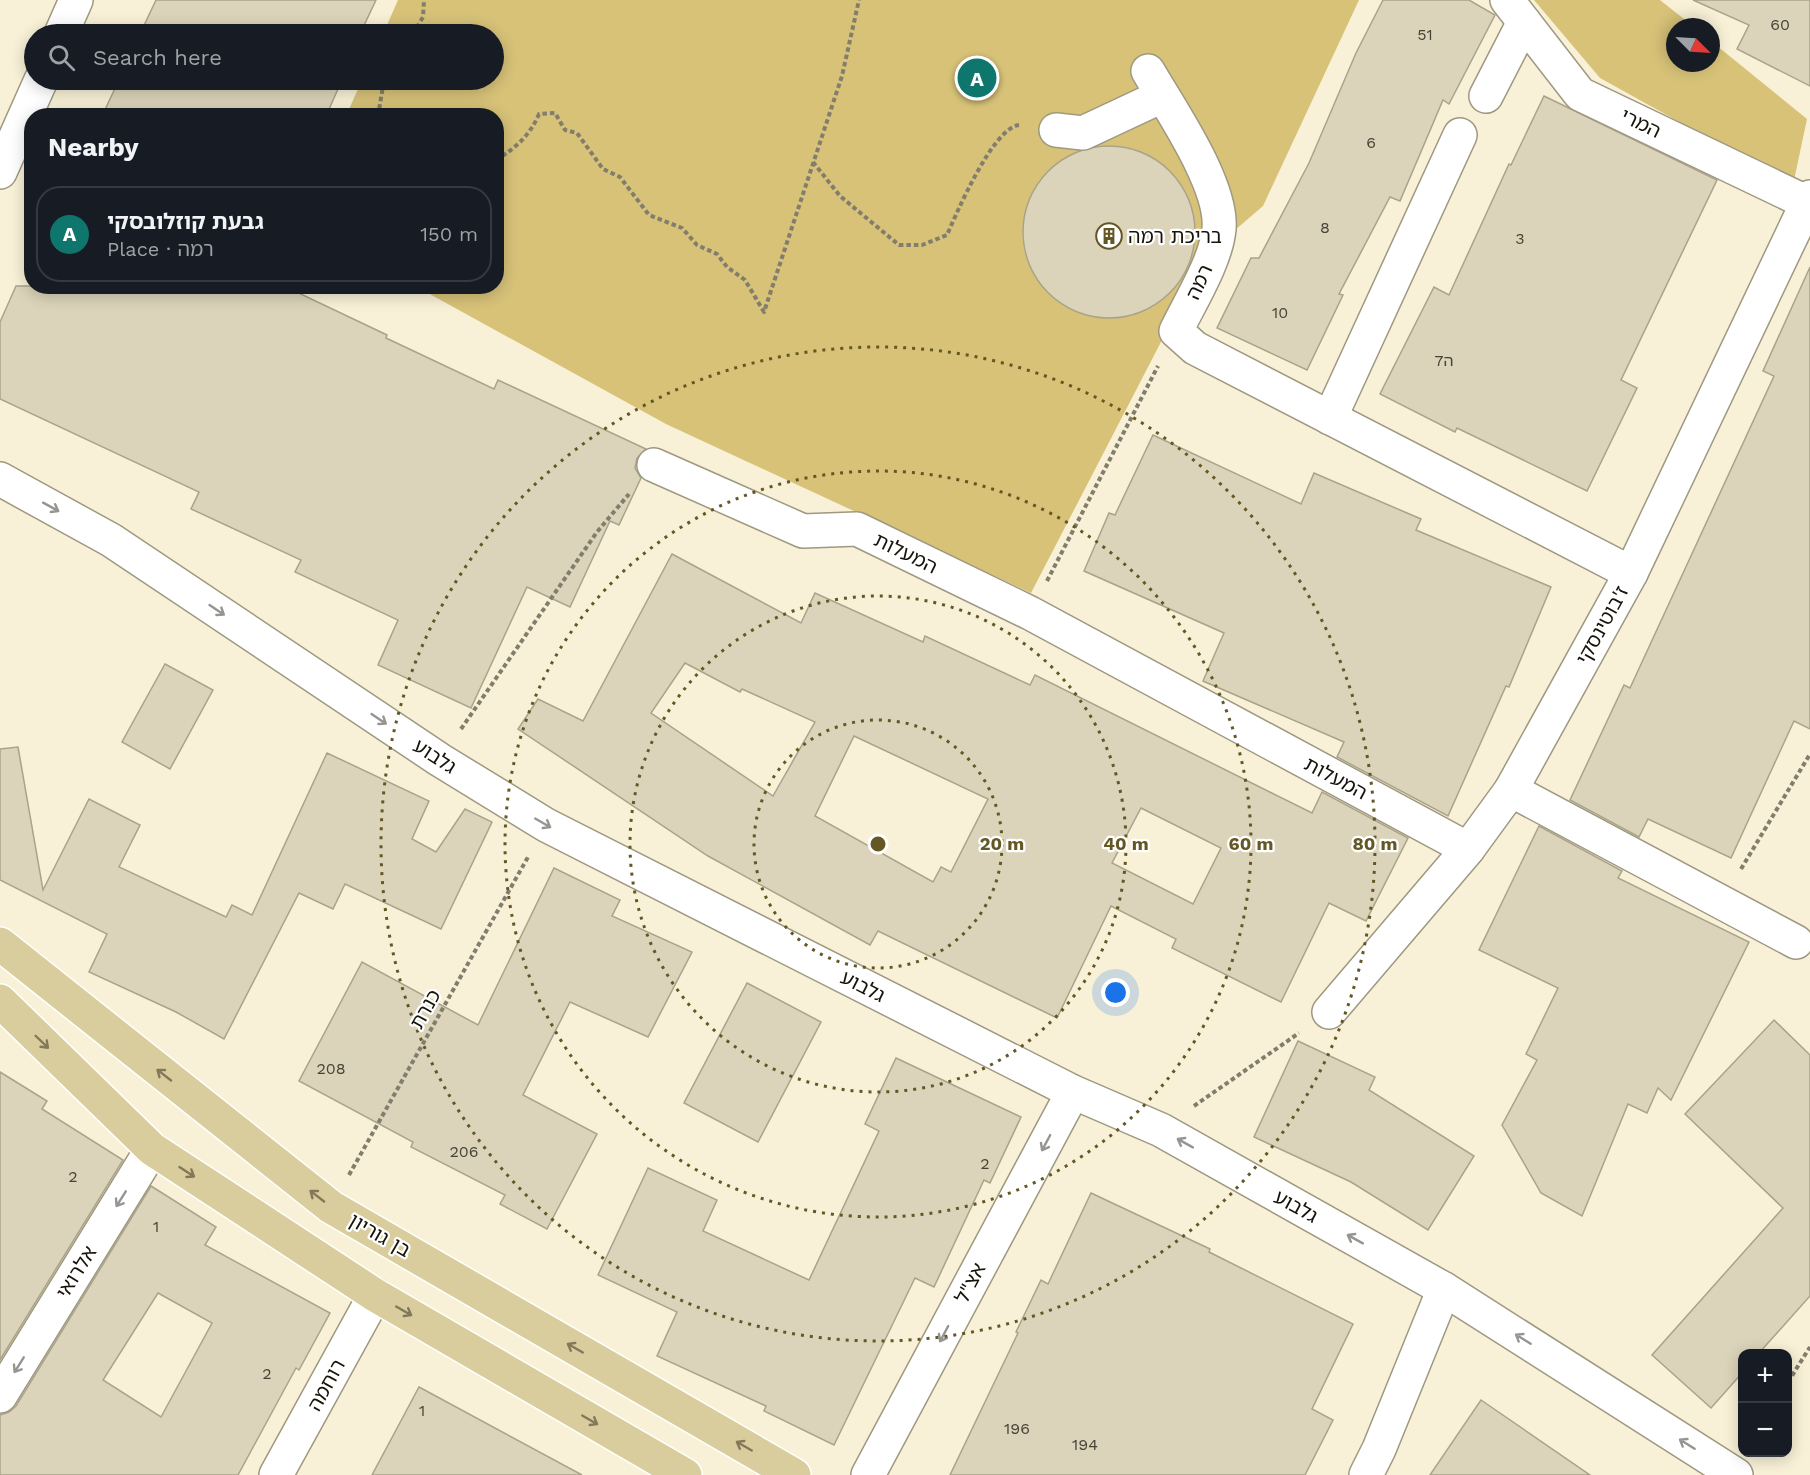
<!DOCTYPE html>
<meta charset="utf-8">
<style>
:root{--surface:#171b24;--page:#20242c;--text:#f1f3f6;--muted:#9ea1a6;--line:#363941;--accent:#0f766e}
body{margin:0;font-family:"Work Sans","Noto Sans Hebrew",sans-serif;background:var(--page);color:var(--text)}
.controls{position:absolute;right:18px;bottom:18px;display:grid;overflow:hidden;border-radius:12px;box-shadow:0 3px 15px #0003}
.controls button{width:54px;height:54px;display:grid;place-items:center;padding:0;border:0;border-bottom:2px solid var(--line);background:var(--surface);color:var(--text);font:30px sans-serif}
.compass{position:absolute;left:1666px;top:18px;width:54px;height:54px;border-radius:50%;background:var(--surface);box-shadow:0 3px 15px #0003;rotate:114deg}
.you{position:absolute;left:1116px;top:993px;width:21px;height:21px;margin:-15px;border:4px solid #fff;border-radius:50%;background:#1a73e8;box-shadow:0 0 0 9px #1a73e833}
.badge{display:grid;place-items:center;width:39px;height:39px;border-radius:50%;background:var(--accent);color:#fff;font-size:20px;font-weight:700}
.pin{position:absolute;translate:-50% -50%;border:3px solid #fff;box-shadow:0 2px 6px #0006}
.list{margin:0;padding:0;list-style:none}
h2{display:flex;justify-content:space-between;align-items:center;height:78px;margin:0;padding:0 24px;font-size:26px}
h2 small{font-size:20px;font-weight:400;color:var(--muted)}
.list li{display:grid;grid-template-columns:39px 1fr auto;gap:18px;align-items:center;box-sizing:border-box;height:96px;margin:0 12px 12px;padding:0 12px;border:2px solid var(--line);border-radius:24px}
.list b{display:block;font-size:22px;white-space:nowrap}
.list p{margin:0;font-size:20px;white-space:nowrap;color:var(--muted)}
.list em{font-size:20px;font-style:normal;color:var(--muted)}
.icon{flex:none;width:33px;height:33px;fill:none;stroke:currentColor;stroke-width:2;stroke-linecap:round;stroke-linejoin:round}
.map{position:relative;flex:none;width:1810px;height:1475px;overflow:hidden}
.search{position:absolute;background:var(--surface);box-shadow:0 3px 15px #0003;left:24px;top:24px;width:480px;height:66px;display:flex;align-items:center;gap:15px;box-sizing:border-box;padding:0 21px;border-radius:33px;color:var(--muted);font-size:22px}
.panel{position:absolute;background:var(--surface);box-shadow:0 3px 15px #0003;left:24px;top:108px;width:480px;height:186px;border-radius:24px}
.map>svg:first-child{display:block}
</style>
<div class="map">
<svg width="1810" height="1475" viewBox="0 0 1810 1475">
<rect width="100%" height="100%" fill="#f8f1d7"/>
<g fill="#d7c278">
<polygon points="398,0 1359,0 1263,206 1206,255 1031,593 666,424 417,287 496,286 496,116 346,116 362,80 494,80 494,34 383,34"/>
<polygon points="1534,0 1660,0 1694,27 1675,27 1675,63 1711,63 1711,41 1807,119 1793,185 1600,78"/>
</g>
<g fill="#dbd4ba" stroke="#a9a38a" stroke-width="1.5" fill-rule="evenodd">
<polygon points="156,0 376,0 360,34 140,34"/>
<polygon points="1383,0 1469,0 1495,15 1449,104 1443,100 1400,201 1390,197 1339,294 1343,295 1307,370 1217,328 1251,258 1259,258 1309,163 1356,53"/>
<polygon points="1693,0 1810,0 1810,86 1737,49 1749,25"/>
<polygon points="119,80 317,80 338,89 326,116 102,116"/>
<polygon points="1544,96 1717,180 1621,380 1637,388 1587,491 1457,428 1455,432 1380,394 1434,287 1449,295 1509,164 1511,165"/>
<circle cx="1109" cy="232" r="86"/>
<polygon points="1810,267 1810,729 1794,721 1731,858 1648,819 1639,837 1570,800 1624,685 1630,688 1774,376 1763,371"/>
<polygon points="16,286 284,286 387,335 386,338 494,389 498,380 646,449 637,458 635,468 641,478 619,525 610,521 570,607 527,587 471,708 378,665 398,620 295,572 301,560 191,509 199,492 0,399 0,322"/>
<polygon points="1153,435 1301,504 1314,473 1421,519 1416,530 1551,587 1509,687 1506,686 1448,816 1337,757 1344,742 1203,681 1224,633 1084,571 1109,513 1115,515"/>
<path d="M672,554L801,623L815,593L923,642L925,636L1030,685L1035,675L1312,813L1322,792L1408,838L1366,921L1329,903L1281,1002L1172,948L1176,939L1111,906L1057,1018L878,931L870,945L708,856L518,729L538,699L583,721ZM685,663L740,692L742,689L815,722L773,796L651,713ZM854,736L988,799L951,872L941,867L933,882L815,816ZM1141,808L1221,848L1193,904L1112,863Z"/>
<polygon points="165,664 213,690 170,769 122,742"/>
<polygon points="18,747 43,890 89,799 140,825 119,867 226,917 232,905 252,915 327,753 429,801 412,839 436,852 465,809 492,822 441,929 345,884 333,909 299,893 224,1039 176,1012 89,972 107,934 0,880 0,749"/>
<polygon points="1539,826 1622,871 1618,878 1749,942 1671,1100 1658,1088 1647,1113 1628,1104 1582,1216 1541,1193 1502,1125 1537,1060 1526,1054 1558,988 1479,950"/>
<polygon points="554,868 620,900 612,916 692,952 648,1037 570,1002 523,1095 597,1134 547,1229 500,1204 505,1195 411,1147 413,1142 299,1081 362,962 478,1025"/>
<polygon points="747,983 821,1022 758,1142 684,1103"/>
<polygon points="1774,1020 1810,1055 1810,1296 1759,1353 1743,1353 1743,1372 1711,1408 1652,1355 1783,1208 1685,1114"/>
<polygon points="1298,1041 1375,1077 1369,1090 1474,1156 1428,1230 1351,1182 1254,1137"/>
<polygon points="896,1058 1021,1117 990,1183 984,1180 934,1287 915,1278 834,1445 764,1411 766,1406 657,1356 677,1312 598,1275 648,1168 717,1200 703,1231 809,1280 879,1131 865,1124"/>
<polygon points="0,1072 47,1101 42,1109 123,1160 0,1360"/>
<path d="M151,1186L216,1227L205,1245L330,1313L299,1370L296,1368L238,1475H0V1415L9,1412L16,1406ZM158,1293L212,1323L161,1417L103,1380Z"/>
<polygon points="1091,1193 1210,1249 1209,1252 1353,1324 1312,1409 1333,1420 1305,1475 950,1475 1018,1333 1016,1332 1041,1280 1048,1284"/>
<polygon points="419,1387 582,1475 372,1475"/>
<polygon points="1481,1400 1590,1475 1430,1475"/>
</g>
<g fill="none" stroke-linecap="round" stroke-linejoin="round">
<g stroke="#9f9880" stroke-width="36">
<g id="minor">
<polyline points="1507,0 1580,94 1810,204"/>
<polyline points="61,34 76,0"/>
<path d="M1148,71C1170,109 1223,185 1219,229C1216,261 1190,302 1176,331L1195,348L1631,573"/>
<polyline points="1486,96 1524,22"/>
<polyline points="1056,130 1083,133 1162,96"/>
<polyline points="0,172 41,80"/>
<polyline points="1330,418 1460,135"/>
<polyline points="654,465 803,531 857,529 1030,613 1468,849"/>
<polyline points="0,479 111,540 440,760 546,825 1073,1092 1161,1130 1444,1289 1736,1475"/>
<polyline points="1511,790 1796,942"/>
<polyline points="1329,1012 1468,849 1511,790 1631,573 1810,197"/>
<polyline points="0,1396 152,1149"/>
<polyline points="276,1475 375,1295"/>
<polyline points="868,1475 1073,1092"/>
<polyline points="1366,1475 1379,1449 1444,1289"/>
</g>
</g>
<g stroke="#fff" stroke-width="36">
<g id="major">
<polyline points="0,944 331,1207 794,1475"/>
<polyline points="0,1001 152,1149 375,1295 685,1475"/>
</g>
</g>
<g stroke="#827d6c" stroke-width="4" stroke-dasharray="4.5 3" stroke-linecap="butt">
<polyline points="413,34 423,17 424,0"/>
<polyline points="378,116 384,80"/>
<path d="M496,160C516,148 530,135 539,114L555,113L565,130L577,133L603,169L620,177L649,215L682,228L697,245L717,254L727,267L745,280L764,312L842,76L859,0"/>
<path d="M813,162L840,196L899,245H922L947,235C957,212 993,128 1019,125"/>
<polyline points="1047,581 1158,366"/>
<polyline points="461,729 597,532 629,494"/>
<polyline points="1741,869 1810,754"/>
<polyline points="1194,1106 1299,1033"/>
<polyline points="349,1175 528,857"/>
<polyline points="1788,1382 1810,1347"/>
</g>
<use href="#minor" stroke="#fff" stroke-width="33"/>
<use href="#major" stroke="#dacd9d" stroke-width="33"/>
</g>
<defs><path id="oneway-shaft" d="M-6 0H5M1.5-3L5.5 0L1.5 3" fill="none" stroke-width="1.6" stroke-linecap="round" stroke-linejoin="round" transform="scale(1.5)"/></defs>
<g stroke="#969591">
<use href="#oneway-shaft" transform="translate(51 507) rotate(29)"/>
<use href="#oneway-shaft" transform="translate(217 610) rotate(34)"/>
<use href="#oneway-shaft" transform="translate(379 719) rotate(34)"/>
<use href="#oneway-shaft" transform="translate(543 823) rotate(30)"/>
<use href="#oneway-shaft" transform="translate(1046 1143) rotate(118)"/>
<use href="#oneway-shaft" transform="translate(1185 1143) rotate(-151)"/>
<use href="#oneway-shaft" transform="translate(121 1199) rotate(122)"/>
<use href="#oneway-shaft" transform="translate(1355 1239) rotate(-151)"/>
<use href="#oneway-shaft" transform="translate(944 1334) rotate(118)"/>
<use href="#oneway-shaft" transform="translate(1523 1339) rotate(-148)"/>
<use href="#oneway-shaft" transform="translate(19 1365) rotate(122)"/>
<use href="#oneway-shaft" transform="translate(1687 1444) rotate(-148)"/>
</g>
<g stroke="#82795b">
<use href="#oneway-shaft" transform="translate(42 1042) rotate(44)"/>
<use href="#oneway-shaft" transform="translate(164 1075) rotate(-142)"/>
<use href="#oneway-shaft" transform="translate(187 1172) rotate(33)"/>
<use href="#oneway-shaft" transform="translate(317 1196) rotate(-142)"/>
<use href="#oneway-shaft" transform="translate(404 1311) rotate(30)"/>
<use href="#oneway-shaft" transform="translate(575 1348) rotate(-150)"/>
<use href="#oneway-shaft" transform="translate(590 1420) rotate(30)"/>
<use href="#oneway-shaft" transform="translate(744 1446) rotate(-150)"/>
</g>
<g fill="none" stroke="#655724" stroke-width="3" stroke-dasharray="3 6">
<circle cx="878" cy="844" r="124"/>
<circle cx="878" cy="844" r="248"/>
<circle cx="878" cy="844" r="373"/>
<circle cx="878" cy="844" r="497"/>
</g>
<defs>
<g id="building-ring" transform="scale(1.35)"><circle r="9.5" fill="#fff" stroke="#655724" stroke-width="1.5"/><path d="M-4-6H4V6H1V3H-1V6H-4ZM-2.5-4.3h1.7v1.8h-1.7ZM.8-4.3h1.7v1.8H.8ZM-2.5-1h1.7V.8h-1.7ZM.8-1h1.7V.8H.8Z" fill="#655724"/></g>
</defs>
<g fill-rule="evenodd">
<use href="#building-ring" x="1109" y="236"/>
</g>
<g text-anchor="middle" stroke-width="4.5" stroke-linejoin="round" paint-order="stroke">
<g font-size="16" fill="#474336">
<text x="1780" y="30">60</text>
<text x="1425" y="40">51</text>
<text x="1371" y="148">6</text>
<text x="1325" y="233">8</text>
<text x="1520" y="244">3</text>
<text x="1280" y="318">10</text>
<text x="1444" y="366">7ה</text>
<text x="331" y="1074">208</text>
<text x="464" y="1157">206</text>
<text x="985" y="1169">2</text>
<text x="73" y="1182">2</text>
<text x="156" y="1232">1</text>
<text x="267" y="1379">2</text>
<text x="422" y="1416">1</text>
<text x="1017" y="1434">196</text>
<text x="1085" y="1450">194</text>
</g>
<g font-size="20" fill="#16130a" stroke="#fff">
<text transform="translate(1641 123) rotate(26)" y="7">המרי</text>
<text transform="translate(1199 282) rotate(-65)" y="7">רמה</text>
<text transform="translate(906 553) rotate(26)" y="7">המעלות</text>
<text transform="translate(1602 625) rotate(-61)" y="7">ז'בוטינסקי</text>
<text transform="translate(435 756) rotate(33)" y="7">גלבוע</text>
<text transform="translate(1336 778) rotate(28)" y="7">המעלות</text>
<text transform="translate(863 986) rotate(27)" y="7">גלבוע</text>
<text transform="translate(425 1009) rotate(-61)" y="7">כנרת</text>
<text transform="translate(1296 1206) rotate(29)" y="7">גלבוע</text>
<text transform="translate(380 1235) rotate(30)" y="7">בן גוריון</text>
<text transform="translate(76 1272) rotate(-58)" y="7">אלרואי</text>
<text transform="translate(970 1283) rotate(-62)" y="7">אצ"ל</text>
<text transform="translate(326 1385) rotate(-61)" y="7">רוחמה</text>
</g>
<g font-size="20" fill="#16130a" stroke="#fff" text-anchor="start">
<text x="1128" y="243">בריכת רמה</text>
</g>
</g>
<circle cx="878" cy="844" r="9" fill="#655724" stroke="#fff" stroke-width="3"/>
<g font-size="18" text-anchor="middle" font-weight="bold" fill="#655724" stroke="#fff" stroke-width="4.5" stroke-linejoin="round" paint-order="stroke">
<text x="1002" y="850">20 m</text>
<text x="1126" y="850">40 m</text>
<text x="1251" y="850">60 m</text>
<text x="1375" y="850">80 m</text>
</g>
</svg>
<div class="controls">
<button>+</button>
<button>−</button>
</div>
<svg class="compass" viewBox="-18 -18 36 36"><path d="M0-13l5 13h-10z" fill="#e53935"/><path d="M0 13l5-13h-10z" fill="#9ea1a6"/></svg>
<div class="you"></div>
<div class="pin badge" style="left:977px;top:78px">A</div>
<div class="search"><svg class="icon" aria-label="search" viewBox="0 0 24 24"><circle cx="10" cy="10" r="6"/><path d="M15 15l6 6"/></svg>Search here</div>
<section class="panel">
<h2>Nearby<small></small></h2>
<ul class="list">
<li><span class="badge">A</span><div><b>גבעת קוזלובסקי</b><p>Place · רמה</p></div><em>150 m</em></li>
</ul>
</section>
</div>
